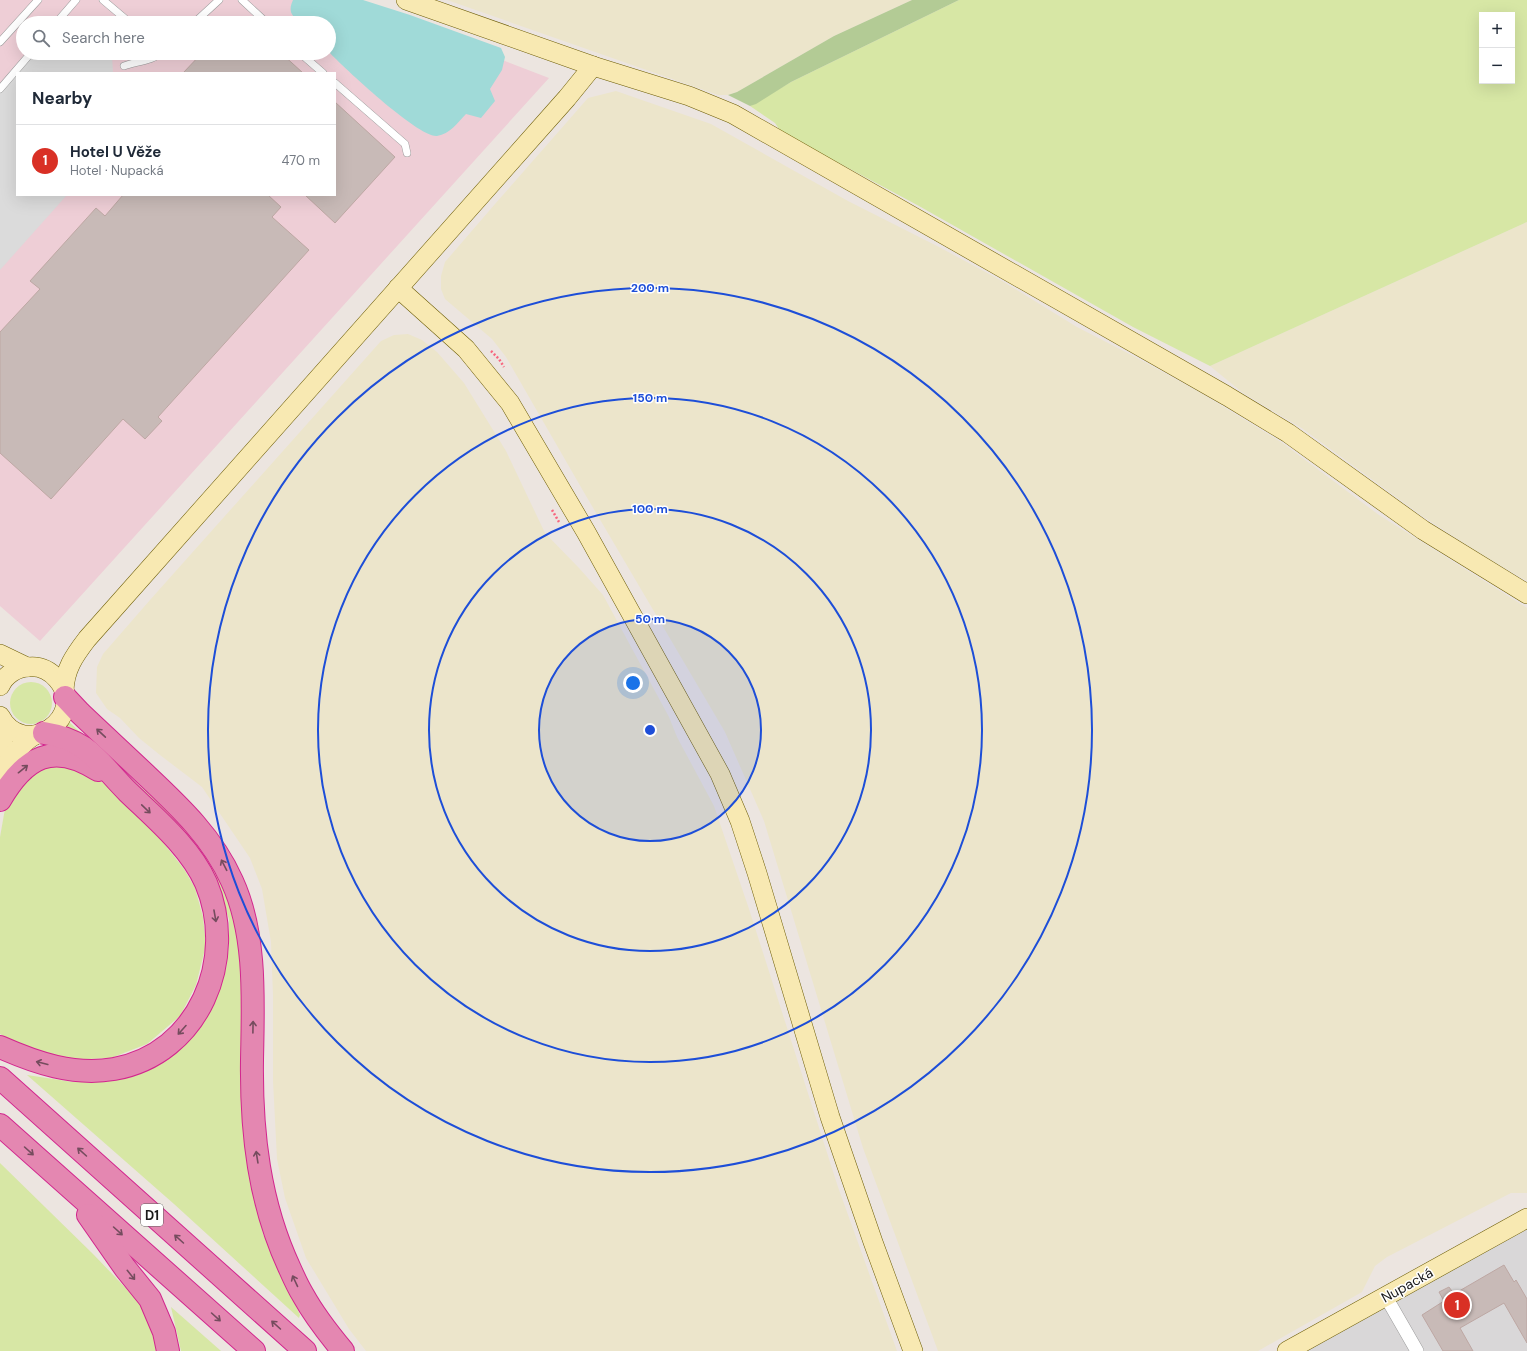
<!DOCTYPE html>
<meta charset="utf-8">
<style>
:root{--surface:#fff;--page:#f6f6f7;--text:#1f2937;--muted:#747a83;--line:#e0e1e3;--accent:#d93025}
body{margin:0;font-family:"DM Sans",sans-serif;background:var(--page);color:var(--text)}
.controls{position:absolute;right:12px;top:12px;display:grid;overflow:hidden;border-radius:0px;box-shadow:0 4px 16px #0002}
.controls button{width:36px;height:36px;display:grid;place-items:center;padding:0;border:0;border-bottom:1px solid var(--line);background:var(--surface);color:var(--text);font:20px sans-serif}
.you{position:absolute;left:633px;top:683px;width:14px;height:14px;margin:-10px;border:3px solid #fff;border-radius:50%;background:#1a73e8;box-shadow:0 0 0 6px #1a73e833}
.badge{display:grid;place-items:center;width:26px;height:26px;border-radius:50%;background:var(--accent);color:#fff;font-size:13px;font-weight:700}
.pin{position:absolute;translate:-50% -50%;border:2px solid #fff;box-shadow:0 1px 4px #0006}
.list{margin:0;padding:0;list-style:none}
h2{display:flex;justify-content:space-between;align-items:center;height:52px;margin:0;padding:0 16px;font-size:17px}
h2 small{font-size:13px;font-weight:400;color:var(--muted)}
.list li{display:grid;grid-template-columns:26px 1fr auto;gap:12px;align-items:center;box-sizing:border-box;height:72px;padding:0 16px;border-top:1px solid var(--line)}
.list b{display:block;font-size:15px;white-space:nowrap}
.list p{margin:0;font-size:13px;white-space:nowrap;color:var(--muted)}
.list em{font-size:13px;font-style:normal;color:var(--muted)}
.icon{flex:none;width:22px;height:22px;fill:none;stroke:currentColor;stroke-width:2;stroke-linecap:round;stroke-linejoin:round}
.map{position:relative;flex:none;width:1527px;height:1351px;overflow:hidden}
.search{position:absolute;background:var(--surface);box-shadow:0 4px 16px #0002;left:16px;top:16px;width:320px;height:44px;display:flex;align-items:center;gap:10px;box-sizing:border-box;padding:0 14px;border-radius:22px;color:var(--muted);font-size:15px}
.panel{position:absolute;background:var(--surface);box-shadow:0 4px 16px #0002;left:16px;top:72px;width:320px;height:124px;border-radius:0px}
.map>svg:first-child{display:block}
</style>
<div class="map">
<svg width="1527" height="1351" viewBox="0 0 1527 1351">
<rect width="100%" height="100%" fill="#ece5e0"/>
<polygon fill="#d9d7d8" points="1527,1218 1527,1351 1287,1351"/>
<path fill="#eeced6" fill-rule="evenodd" d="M0,0H347L549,78L40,641L0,606ZM23,23H329V53H23ZM17,73H335V195H17Z"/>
<g fill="#ece5cb">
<polygon points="447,0 912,0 834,36 737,92 728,95 718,95"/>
<polygon points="616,91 711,124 848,201 939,247 1002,281 1077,327 1139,359 1201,393 1281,442 1379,515 1527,608 1527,1193 1511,1193 1387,1257 1375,1266 1362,1292 1258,1351 938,1351 863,1148 764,821 725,732 582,489 506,357 492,339 445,299 441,289 441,276 445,262 495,204 588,98"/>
<polygon points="1527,222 1527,581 1482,555 1422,516 1303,429 1243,393 1210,366"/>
<polygon points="408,334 422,340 437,352 464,383 506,451 545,533 579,568 603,595 669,717 677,737 714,806 749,909 838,1187 897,1351 366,1351 349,1329 306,1258 285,1198 277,1159 273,1081 273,995 271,942 262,889 250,858 202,787 160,755 139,738 120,718 107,709 96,693 97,667 103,654 150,600 381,341 394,335"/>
</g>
<g fill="#d7e7a5" fill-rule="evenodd">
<path d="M959,0H1527V222L1210,366L1133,327L919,206L781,132L775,123L750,106L791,82ZM1482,15H1512V81H1482Z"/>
<circle cx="31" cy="703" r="21"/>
<polygon points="69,722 193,834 218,873 234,914 242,962 246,1153 263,1234 300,1315 299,1318 174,1204 27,1075 73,1082 103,1082 130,1077 164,1060 212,1005 226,969 229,946 229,919 220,894 66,727"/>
<polygon points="53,763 82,769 111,788 162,841 184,869 195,888 203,917 206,945 196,985 180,1016 147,1044 111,1058 67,1060 22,1046 0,1034 0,837 6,803 22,775"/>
<polygon points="0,1163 93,1254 142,1305 156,1340 157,1351 0,1351"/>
<polygon points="171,1307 221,1351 181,1351"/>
</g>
<polygon fill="#b3cb95" points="912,0 959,0 791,82 756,104 750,106 728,95 737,92 834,36"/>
<polygon fill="#dbdbdb" points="31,53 110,53 112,55 113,73 17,73 17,195 67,195 0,270 0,89"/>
<path fill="#a0dad8" d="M293,0H363L410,15L501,48L505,57L502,70L490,89L495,101L481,118L466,114C457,123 450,134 437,136C419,138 343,67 329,52V23H300C291,15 288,11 293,0Z"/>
<g fill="#c8bab7" stroke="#bda7a3">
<polygon points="202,53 281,53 303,73 183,73"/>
<polygon points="335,102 395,157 335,223 305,195 335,195"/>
<polygon points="123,195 268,195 281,207 272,217 309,250 158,417 162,421 145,439 123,419 51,499 0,453 0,332 40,289 30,281 96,208 105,216"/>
<polygon points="1504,1265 1514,1282 1516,1280 1527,1299 1527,1343 1504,1303 1460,1328 1473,1351 1443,1351 1422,1315 1444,1301 1439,1292 1449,1287 1454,1294"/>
</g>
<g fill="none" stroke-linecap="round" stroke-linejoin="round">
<g stroke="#9c9c9c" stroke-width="8">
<g id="lane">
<polyline points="103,0 129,22"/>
<polyline points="242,0 267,23"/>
<polyline points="56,23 76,0"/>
<polyline points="194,23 219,0"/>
<polyline points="0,42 38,0"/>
<polyline points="300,53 323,73"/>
<path d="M124,66C135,62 154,60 161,53"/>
<polyline points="335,83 405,144 407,153"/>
<polyline points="0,89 31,53"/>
</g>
</g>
<g stroke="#9c9c9c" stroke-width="14">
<polyline id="street" points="1386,1297 1417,1351"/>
</g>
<g stroke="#6d5d06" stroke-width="20">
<g id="secondary">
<polyline points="406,0 593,66 689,96 733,114 1227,396 1288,433 1423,530 1527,594"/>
<polyline points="398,288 466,349 510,403 586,532 720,774 740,821 757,873 830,1117 873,1242 913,1351"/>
<polyline points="0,654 27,667"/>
<path d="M0,686C5,675 17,667 29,667C40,666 50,671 57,679C90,716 24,762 0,716"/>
<path d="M64,690C65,669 74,656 87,639L567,98L593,66"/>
<polyline points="0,719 3,741 0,765"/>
<path d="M0,776C10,760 18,745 35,735"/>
<polyline points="1287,1351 1527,1218"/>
</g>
</g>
<g stroke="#d2268e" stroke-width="24">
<g id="highway">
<path d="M65,697L80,713C102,734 124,754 146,775C180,807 213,838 232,881C257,935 253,1003 252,1060C251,1132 259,1203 290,1269C294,1278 298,1287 303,1295C314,1315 328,1333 343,1351"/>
<path d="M0,800C25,757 53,741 98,770"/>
<path d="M0,1047C36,1063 74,1076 114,1069C199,1054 238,959 206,883C190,847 155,818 128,792C98,762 89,740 44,733"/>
<polyline points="0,1078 305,1351"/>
<polyline points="0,1125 254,1351"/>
<polyline points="88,1215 125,1268 150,1299 164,1332 168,1351"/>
</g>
</g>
<g stroke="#f7667e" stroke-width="2.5" stroke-dasharray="2 2" stroke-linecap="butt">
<polyline points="491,351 499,359 504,367"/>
<polyline points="552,510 559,522"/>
</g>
<use href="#lane" stroke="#fff" stroke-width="7"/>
<use href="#street" stroke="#fff" stroke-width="13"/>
<use href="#secondary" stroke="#f8e9b2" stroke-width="19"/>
<use href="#highway" stroke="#e487b1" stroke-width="22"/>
</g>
<defs><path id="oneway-shaft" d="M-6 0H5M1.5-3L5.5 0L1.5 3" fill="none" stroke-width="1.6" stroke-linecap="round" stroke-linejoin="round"/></defs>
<g stroke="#754c5e">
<use href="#oneway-shaft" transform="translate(101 733) rotate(-137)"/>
<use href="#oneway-shaft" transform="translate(23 769) rotate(-39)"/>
<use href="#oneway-shaft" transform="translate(146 809) rotate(44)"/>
<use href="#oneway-shaft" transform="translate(224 865) rotate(-117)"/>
<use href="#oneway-shaft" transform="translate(215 916) rotate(80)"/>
<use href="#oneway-shaft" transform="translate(253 1027) rotate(-89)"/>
<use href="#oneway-shaft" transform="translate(182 1030) rotate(132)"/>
<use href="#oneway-shaft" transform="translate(42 1063) rotate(-166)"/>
<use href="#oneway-shaft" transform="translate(29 1151) rotate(42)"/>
<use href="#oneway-shaft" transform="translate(82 1152) rotate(-138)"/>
<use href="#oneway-shaft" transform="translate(257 1157) rotate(-99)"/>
<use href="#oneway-shaft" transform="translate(118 1231) rotate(42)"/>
<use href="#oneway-shaft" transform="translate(179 1239) rotate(-138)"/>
<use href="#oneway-shaft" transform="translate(131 1275) rotate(51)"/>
<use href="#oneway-shaft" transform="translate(295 1281) rotate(-115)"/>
<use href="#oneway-shaft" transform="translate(216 1317) rotate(42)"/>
<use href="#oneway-shaft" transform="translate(276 1325) rotate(-138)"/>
</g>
<circle cx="650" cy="730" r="111" fill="#1d4ed8" fill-opacity=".12"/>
<g fill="none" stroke="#1d4ed8" stroke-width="2">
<circle cx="650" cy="730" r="111"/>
<circle cx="650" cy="730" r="221"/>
<circle cx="650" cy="730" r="332"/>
<circle cx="650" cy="730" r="442"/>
</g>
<g text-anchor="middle" stroke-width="3" stroke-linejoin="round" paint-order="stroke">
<rect fill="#fff" stroke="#5f5f5f" stroke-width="1" x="141" y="1204" width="22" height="22" rx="3"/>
<g font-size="13" font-weight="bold" fill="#1b1b1b">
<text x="152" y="1220">D1</text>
</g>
<g font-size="14" fill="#1b1b1b" stroke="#fff">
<text transform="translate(1407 1285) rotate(-29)" y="5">Nupacká</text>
</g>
</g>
<circle cx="650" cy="730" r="6" fill="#1d4ed8" stroke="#fff" stroke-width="2"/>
<g font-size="12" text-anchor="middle" font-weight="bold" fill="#1d4ed8" stroke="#fff" stroke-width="3" stroke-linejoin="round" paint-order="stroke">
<text x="650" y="292">200 m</text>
<text x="650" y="402">150 m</text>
<text x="650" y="513">100 m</text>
<text x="650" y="623">50 m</text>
</g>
</svg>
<div class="controls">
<button>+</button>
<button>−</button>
</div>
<div class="you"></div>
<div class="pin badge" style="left:1457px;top:1305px">1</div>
<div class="search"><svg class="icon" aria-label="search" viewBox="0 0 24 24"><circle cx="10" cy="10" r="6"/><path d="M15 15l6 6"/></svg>Search here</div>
<section class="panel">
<h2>Nearby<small></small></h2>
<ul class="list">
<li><span class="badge">1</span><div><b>Hotel U Věže</b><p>Hotel · Nupacká</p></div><em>470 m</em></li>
</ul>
</section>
</div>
